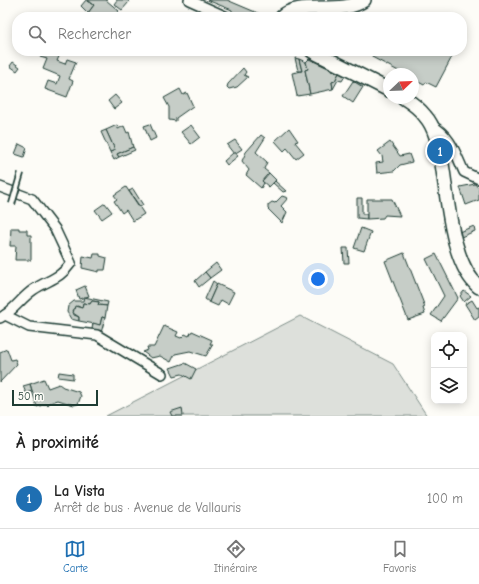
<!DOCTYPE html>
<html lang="fr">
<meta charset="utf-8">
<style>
:root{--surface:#fff;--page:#f6f6f6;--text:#222;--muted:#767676;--line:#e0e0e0;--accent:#1f6fb2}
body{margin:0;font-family:"Comic Neue",sans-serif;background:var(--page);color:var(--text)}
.controls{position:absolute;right:12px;bottom:12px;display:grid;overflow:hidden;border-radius:8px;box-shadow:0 2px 10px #0003}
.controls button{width:36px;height:36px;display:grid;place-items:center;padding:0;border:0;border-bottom:1px solid var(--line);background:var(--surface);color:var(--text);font:20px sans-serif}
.compass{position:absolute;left:383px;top:68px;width:36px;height:36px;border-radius:50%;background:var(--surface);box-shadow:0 2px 10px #0003;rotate:67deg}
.scale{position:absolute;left:12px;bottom:10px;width:86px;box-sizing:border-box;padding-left:4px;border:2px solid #1f3d34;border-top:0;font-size:11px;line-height:14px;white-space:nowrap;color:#1f3d34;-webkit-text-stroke:3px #fdfcf7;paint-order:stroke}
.you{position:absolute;left:318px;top:279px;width:14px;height:14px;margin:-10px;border:3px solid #fff;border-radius:50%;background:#1a73e8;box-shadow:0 0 0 6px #1a73e833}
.badge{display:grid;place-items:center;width:26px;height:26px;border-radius:50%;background:var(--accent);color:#fff;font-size:13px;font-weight:700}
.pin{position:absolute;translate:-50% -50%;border:2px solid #fff;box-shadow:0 1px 4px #0006}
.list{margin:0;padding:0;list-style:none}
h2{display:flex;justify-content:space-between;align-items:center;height:52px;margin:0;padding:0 16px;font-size:17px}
h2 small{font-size:13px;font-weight:400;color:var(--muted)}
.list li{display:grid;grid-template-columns:26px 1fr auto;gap:12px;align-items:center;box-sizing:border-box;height:60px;padding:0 16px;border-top:1px solid var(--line)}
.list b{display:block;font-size:15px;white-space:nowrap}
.list p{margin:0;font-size:13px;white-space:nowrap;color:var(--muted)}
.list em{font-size:13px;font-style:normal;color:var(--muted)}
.icon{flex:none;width:22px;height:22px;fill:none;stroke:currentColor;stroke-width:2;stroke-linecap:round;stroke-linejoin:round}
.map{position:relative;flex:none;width:479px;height:416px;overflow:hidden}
.search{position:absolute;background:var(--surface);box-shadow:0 2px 10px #0003;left:12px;right:12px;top:12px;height:44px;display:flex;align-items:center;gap:10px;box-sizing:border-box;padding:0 14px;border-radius:16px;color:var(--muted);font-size:15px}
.sheet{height:112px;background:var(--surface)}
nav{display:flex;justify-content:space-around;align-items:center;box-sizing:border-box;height:56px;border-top:1px solid var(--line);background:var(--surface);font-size:11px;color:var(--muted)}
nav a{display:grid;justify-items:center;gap:2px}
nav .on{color:var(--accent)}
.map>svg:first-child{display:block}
</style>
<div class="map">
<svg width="479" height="416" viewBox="0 0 479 416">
<rect width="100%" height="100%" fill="#fdfcf7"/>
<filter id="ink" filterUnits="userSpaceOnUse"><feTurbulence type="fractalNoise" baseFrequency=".025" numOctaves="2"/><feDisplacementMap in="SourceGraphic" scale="8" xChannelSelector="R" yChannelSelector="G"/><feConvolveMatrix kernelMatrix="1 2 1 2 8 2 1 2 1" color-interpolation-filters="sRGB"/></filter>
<g filter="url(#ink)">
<polygon fill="#dde0db" stroke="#7e8e88" points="300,316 393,364 427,416 106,416"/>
<g fill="#c6cdc7" stroke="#1f3d34">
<polygon points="86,0 94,5 88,13 81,6"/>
<polygon points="88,0 106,0 119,11 113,17 107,17 104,14 102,16 99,13 96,17 92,17 88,13 94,5"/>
<polygon points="117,0 127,0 129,2 122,10 114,4"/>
<polygon points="207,0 227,0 260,14 258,17 238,17 232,14 232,10"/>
<polygon points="42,51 61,52 57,61 65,64 67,59 76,62 69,79 73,81 67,97 45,89 48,81 57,84 60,76 43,69 47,59 40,57"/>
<polygon points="375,51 450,51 454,53 436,87 426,82 424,85 413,79 413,74 404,74 372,57"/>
<polygon points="295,58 299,59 302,71 298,71"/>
<polygon points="299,59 306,62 308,69 305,70 310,94 297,96 292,73 302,71"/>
<polygon points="309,59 339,73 335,81 332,82 333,89 310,94 305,70 308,69 306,62"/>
<polygon points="13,62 20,67 17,71 10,66"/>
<polygon points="243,68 246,72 244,75 248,77 237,87 229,89 227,87 228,84"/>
<polygon points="339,73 345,76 342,81 338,80 333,89 332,82 335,81"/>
<polygon points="353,81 363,87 353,103 343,96"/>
<polygon points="180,89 183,95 187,93 193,106 176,118 176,121 169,120 169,107 164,98"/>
<polygon points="115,95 122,103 114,109 108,101"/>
<polygon points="150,124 156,138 150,141 144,126"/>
<polygon points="117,125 118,129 124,126 127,133 129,132 133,147 117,154 119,157 114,160 110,152 115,150 106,130"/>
<polygon points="191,125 200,137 191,144 181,132"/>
<polygon points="289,128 298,141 295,142 304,153 296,159 287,148 284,151 275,141"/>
<polygon points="106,130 115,150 110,152 101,132"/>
<polygon points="261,135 265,138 256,152 267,162 264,169 269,173 262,181 264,183 261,188 246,175 249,170 242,161 246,152"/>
<polygon points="235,140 242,149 234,154 227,145"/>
<polygon points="390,142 400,156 409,154 412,162 400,165 394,171 377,173 376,163 383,162 382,156 378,151"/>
<polygon points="19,144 27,148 24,157 15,154"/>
<polygon points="133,147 135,150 119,157 117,154"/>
<polygon points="233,153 236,153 238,156 227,165 224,161"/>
<polygon points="269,173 276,180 269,187 262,181"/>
<polygon points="275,181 286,191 283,192 273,183"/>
<polygon points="475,184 479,189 479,200 466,205 460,187"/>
<polygon points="126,187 144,214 133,221 126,210 122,213 114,201 117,199 114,195"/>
<polygon points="133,189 143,205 140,207 129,191"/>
<polygon points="282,196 288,198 281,206 287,212 282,223 268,209 268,205 272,202 275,203"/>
<polygon points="357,198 362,198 362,214 367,214 367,219 357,218"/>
<polygon points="367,199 392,199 400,216 385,215 383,218 367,219"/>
<polygon points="105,203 112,212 102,219 95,210"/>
<polygon points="474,226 475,231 461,237 459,232"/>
<polygon points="11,228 19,228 19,230 27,230 27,235 31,235 31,260 15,260 16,246 10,246"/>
<polygon points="361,228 371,232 364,251 354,248"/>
<polygon points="343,248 348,248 349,263 344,263"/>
<polygon points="404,253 425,307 423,308 425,314 408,320 385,261"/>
<polygon points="94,254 100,254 100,256 107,258 105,270 99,270 99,272 82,268 83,256 93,258"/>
<polygon points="436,254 458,298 441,321 431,315 444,296 426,259"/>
<polygon points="216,263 221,270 210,278 205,272"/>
<polygon points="205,272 210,278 199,287 195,281"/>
<polygon points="213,281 217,284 209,302 205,299"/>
<polygon points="217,284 234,292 228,304 221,300 218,306 209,302"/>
<polygon points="85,286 89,296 79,299 76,290"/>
<polygon points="464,291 471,296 464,302 460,296"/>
<polygon points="84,297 108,302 107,306 98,305 99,302 92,301 90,304 83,303 82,308 77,306 73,309 74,315 79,317 79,321 71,319 67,312 68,306 74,301 83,301"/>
<polygon points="472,300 477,308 479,307 479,317 475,320 465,304"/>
<polygon points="92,301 99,302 98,305 107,306 105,318 102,317 100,325 79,321 79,317 73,313 75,306 82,308 83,303 90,304"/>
<polygon points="102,317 105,318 101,333 92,329 93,323 100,325"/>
<polygon points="164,326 178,332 176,336 181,338 185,334 189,336 192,331 212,340 210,344 213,344 206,356 190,351 175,354 171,362 160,356 151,358 143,352 148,350 147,347 154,347"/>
<polygon points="7,349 11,360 15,359 17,364 0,382 0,352"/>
<polygon points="185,363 196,369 191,379 182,374 174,376 170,368"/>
<polygon points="59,372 73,374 73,379 58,377"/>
<polygon points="44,379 48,388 59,384 63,387 79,392 81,396 78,404 74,405 58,400 49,403 48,406 46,404 37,407 30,384"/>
<polygon points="30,384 32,391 26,393 23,386"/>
<polygon points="182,408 183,416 172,416 170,412"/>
</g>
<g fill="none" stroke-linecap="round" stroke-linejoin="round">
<g stroke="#1f3d34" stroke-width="12">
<g id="street">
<polyline points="189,0 227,17"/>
<path d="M431,125C451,136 455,152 464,172L479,179"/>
<path d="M0,187L32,199L55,229L71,263C59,280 49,279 33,290C21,298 14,311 0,318"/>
<polyline points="5,315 29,327 97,335 162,374"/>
</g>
</g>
<g stroke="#1f3d34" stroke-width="16">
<g id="secondary">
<path d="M282,17C297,0 342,16 364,0"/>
<polyline points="312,51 389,90"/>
<path d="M404,98C412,103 419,108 425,116C436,128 439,148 442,164C448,199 451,264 479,287"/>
</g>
</g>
<use href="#street" stroke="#fdfcf7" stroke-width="9"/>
<use href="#secondary" stroke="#fdfcf7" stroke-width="13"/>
<g stroke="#1f3d34" stroke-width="8" stroke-linecap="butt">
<polyline id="lane-bridge" points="12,204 21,173"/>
</g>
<use href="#lane-bridge" stroke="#fdfcf7" stroke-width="4.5"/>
</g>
</g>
</svg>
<div class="controls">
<button><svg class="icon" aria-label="locate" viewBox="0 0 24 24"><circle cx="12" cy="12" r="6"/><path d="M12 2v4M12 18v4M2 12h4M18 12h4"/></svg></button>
<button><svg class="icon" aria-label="layers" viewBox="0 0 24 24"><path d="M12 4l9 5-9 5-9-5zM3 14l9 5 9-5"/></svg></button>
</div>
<svg class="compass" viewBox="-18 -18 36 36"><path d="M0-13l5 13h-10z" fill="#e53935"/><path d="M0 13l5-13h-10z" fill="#767676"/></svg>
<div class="scale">50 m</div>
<div class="you"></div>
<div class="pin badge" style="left:440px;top:151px">1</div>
<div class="search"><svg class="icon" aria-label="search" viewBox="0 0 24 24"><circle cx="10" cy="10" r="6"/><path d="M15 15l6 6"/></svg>Rechercher</div>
</div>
<section class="sheet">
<h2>À proximité<small></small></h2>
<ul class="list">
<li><span class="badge">1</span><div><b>La Vista</b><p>Arrêt de bus · Avenue de Vallauris</p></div><em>100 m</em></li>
</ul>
</section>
<nav>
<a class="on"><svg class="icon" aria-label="map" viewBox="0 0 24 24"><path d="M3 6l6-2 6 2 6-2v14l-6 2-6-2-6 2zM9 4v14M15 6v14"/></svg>Carte</a>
<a><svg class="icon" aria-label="directions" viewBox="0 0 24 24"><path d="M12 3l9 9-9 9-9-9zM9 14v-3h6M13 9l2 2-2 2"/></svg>Itinéraire</a>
<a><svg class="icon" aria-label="saved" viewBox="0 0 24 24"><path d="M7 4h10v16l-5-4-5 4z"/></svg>Favoris</a>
</nav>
